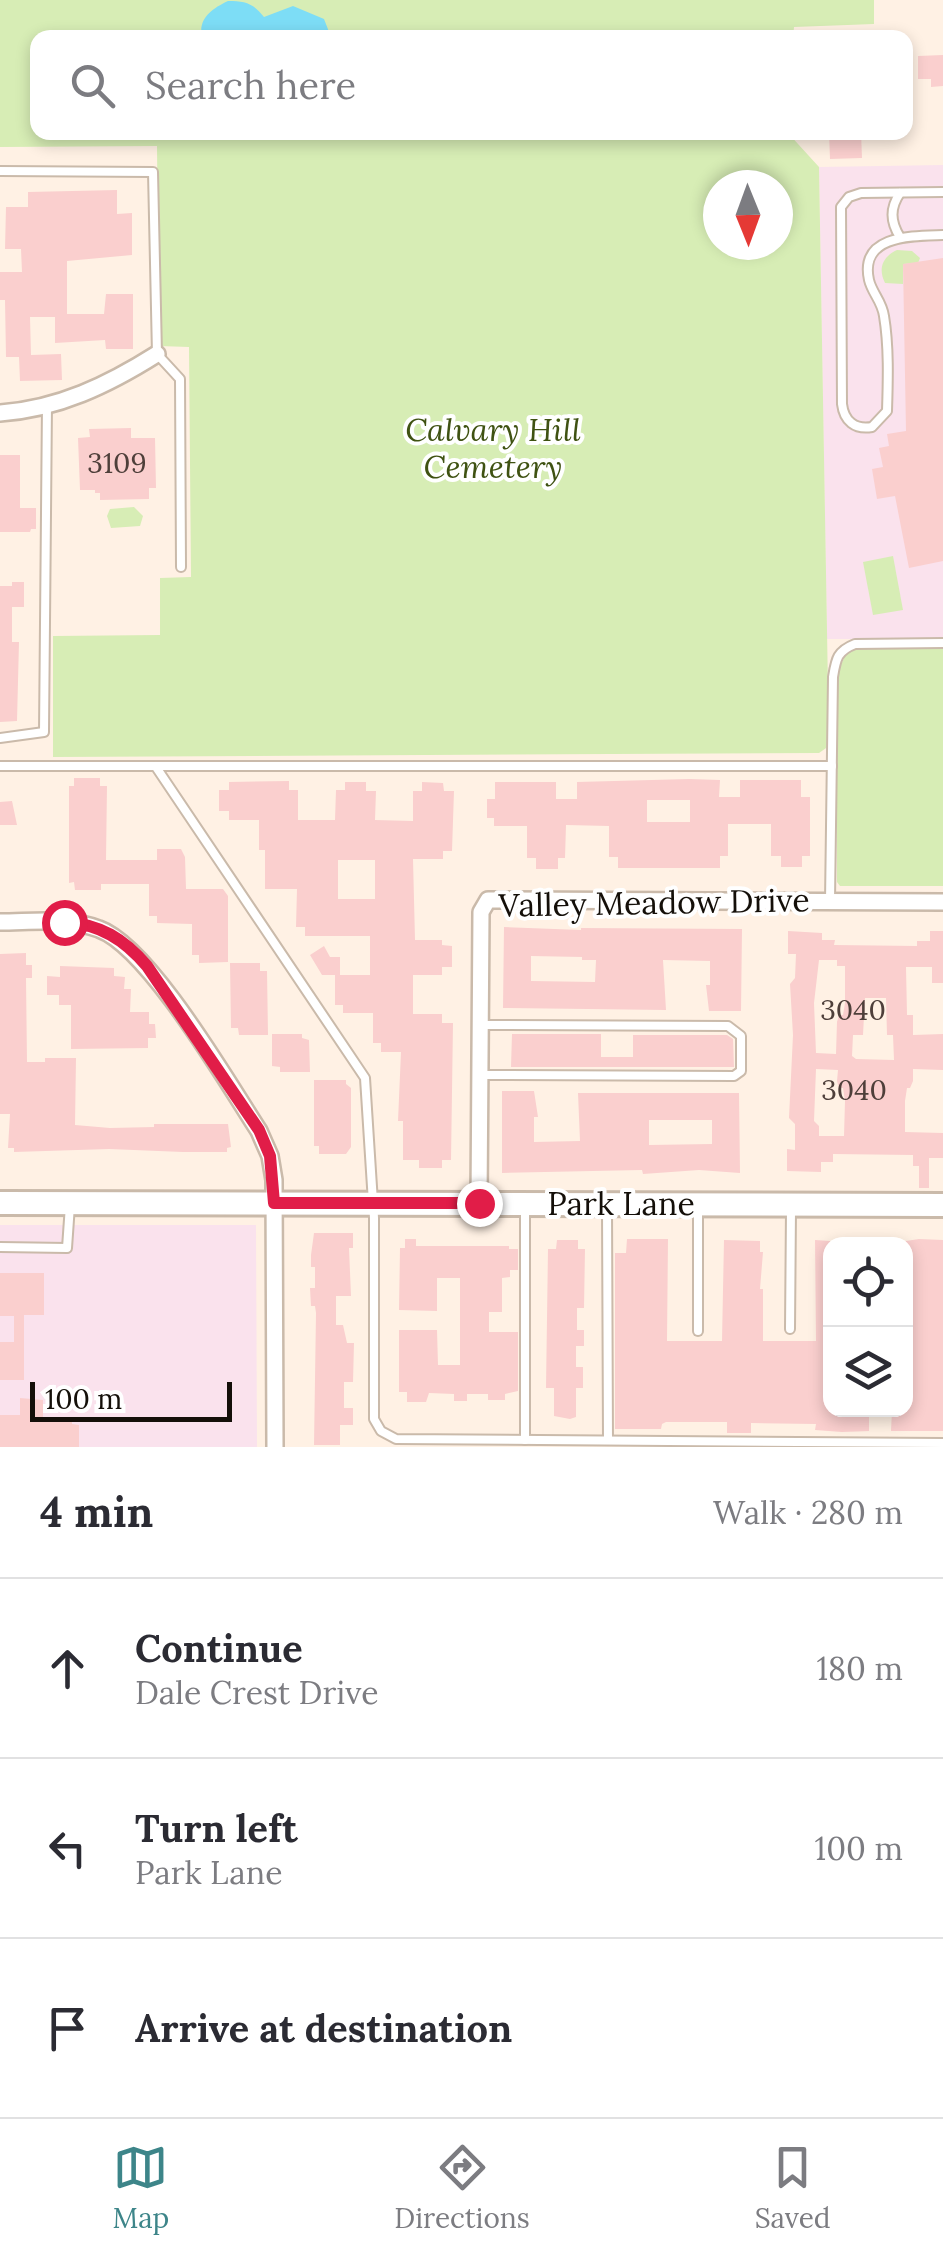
<!DOCTYPE html>
<meta charset="utf-8">
<style>
:root{--surface:#fff;--page:#f7f7f7;--text:#2b2b33;--muted:#7c7c81;--line:#e1e1e2;--accent:#3d8589}
body{margin:0;font-family:Lora,serif;background:var(--page);color:var(--text)}
.controls{position:absolute;right:30px;bottom:30px;display:grid;overflow:hidden;border-radius:20px;box-shadow:0 5px 15px #0003}
.controls button{width:90px;height:90px;display:grid;place-items:center;padding:0;border:0;border-bottom:2px solid var(--line);background:var(--surface);color:var(--text);font:50px sans-serif}
.compass{position:absolute;left:703px;top:170px;width:90px;height:90px;border-radius:50%;background:var(--surface);box-shadow:0 5px 15px #0003;rotate:179deg}
.scale{position:absolute;left:30px;bottom:25px;width:202px;box-sizing:border-box;padding-left:10px;border:5px solid #140f09;border-top:0;font-size:28px;line-height:35px;white-space:nowrap;color:#140f09;-webkit-text-stroke:8px #fff;paint-order:stroke}
.stop{position:absolute;width:30px;height:30px;margin:-22px;border:8px solid #e11d48;border-radius:50%;background:#fff}
.stop.end{background:#e11d48;border-color:#fff;box-shadow:0 2px 10px #0008}
.list{margin:0;padding:0;list-style:none}
h2{display:flex;justify-content:space-between;align-items:center;height:130px;margin:0;padding:0 40px;font-size:42px}
h2 small{font-size:32px;font-weight:400;color:var(--muted)}
.list li{display:grid;grid-template-columns:65px 1fr auto;gap:30px;align-items:center;box-sizing:border-box;height:180px;padding:0 40px;border-top:2px solid var(--line)}
.list b{display:block;font-size:38px;white-space:nowrap}
.list p{margin:0;font-size:32px;white-space:nowrap;color:var(--muted)}
.list em{font-size:32px;font-style:normal;color:var(--muted)}
.icon{flex:none;width:55px;height:55px;fill:none;stroke:currentColor;stroke-width:2;stroke-linecap:round;stroke-linejoin:round}
.map{position:relative;flex:none;width:943px;height:1447px;overflow:hidden}
.search{position:absolute;background:var(--surface);box-shadow:0 5px 15px #0003;left:30px;right:30px;top:30px;height:110px;display:flex;align-items:center;gap:25px;box-sizing:border-box;padding:0 35px;border-radius:20px;color:var(--muted);font-size:38px}
.sheet{height:670px;background:var(--surface)}
nav{display:flex;justify-content:space-around;align-items:center;box-sizing:border-box;height:140px;border-top:2px solid var(--line);background:var(--surface);font-size:28px;color:var(--muted)}
nav a{display:grid;justify-items:center;gap:5px}
nav .on{color:var(--accent)}
.map>svg:first-child{display:block}
</style>
<div class="map">
<svg width="943" height="1447" viewBox="0 0 943 1447">
<rect width="100%" height="100%" fill="#fff1e4"/>
<g fill="#fae2ed">
<polygon points="943,165 943,639 827,639 819,167"/>
<polygon points="0,1225 256,1225 257,1447 0,1447"/>
</g>
<g fill="#d7edb5" fill-rule="evenodd">
<path d="M0,0H874V24L794,27L793,38H38V132L788,133L819,167L829,746L819,753L53,757V636L160,635V578L191,577L189,347L159,346L157,146L0,147ZM718,185H778V245H718Z"/>
<path d="M897,250L912,251L920,258L918,263L903,264V284L885,283C878,269 882,257 897,250Z"/>
<polygon points="134,507 143,516 140,526 111,528 107,516 110,509"/>
<polygon points="893,556 903,610 873,615 863,562"/>
<polygon points="854,649 943,649 943,886 840,886 837,882 837,673 846,654"/>
</g>
<path fill="#7dddf6" d="M228,1C245,1 253,3 264,17L293,6L324,19L331,37H202C198,19 211,9 228,1Z"/>
<g fill="#facfce" fill-rule="evenodd">
<polygon points="943,55 943,86 931,87 931,79 918,79 918,56"/>
<polygon points="829,132 861,132 862,158 830,159"/>
<polygon points="117,190 117,214 132,213 132,255 67,261 67,314 104,314 106,294 133,294 133,349 106,349 105,340 55,343 55,317 30,317 31,355 61,354 62,380 20,381 19,357 6,357 5,300 0,300 0,272 22,272 21,249 5,249 6,207 28,207 28,192"/>
<polygon points="943,258 943,561 909,568 895,496 877,499 872,469 883,467 879,448 889,446 887,434 906,431 903,264"/>
<polygon points="131,428 131,438 155,438 156,488 149,488 149,499 100,500 100,493 95,493 95,490 80,490 78,438 90,437 89,429"/>
<polygon points="0,455 20,455 20,508 36,508 36,529 31,529 30,532 0,532"/>
<polygon points="12,582 24,582 24,607 12,607 12,642 19,642 17,721 0,722 0,586 12,586"/>
<polygon points="74,778 100,778 100,786 107,786 106,860 157,860 157,849 181,849 185,857 186,889 223,889 228,896 228,962 199,963 199,955 192,955 192,924 157,923 157,916 149,916 149,884 101,884 101,890 75,890 74,882 69,883 69,786 74,786"/>
<path d="M689,779L720,780L719,797H740V780H801V797H810V856H802V867H781V856H771V824H728V856H720V868H618V857H609V826L566,825L565,858H558V869H536V858H527V826H494V818H487V799H495V782H556V799H577V782ZM647,800H690V822H647Z"/>
<path d="M289,781V790H298V820H335L336,790H345V782H366V791H376L375,820L413,821V791H422V782L443,783L444,791H454L452,851H443V859H413L415,940H442V945L452,946V967H442V975H413V1014H442V1023H453L451,1160H442V1168H419V1160H403V1121H398L401,1052H381V1043H373V1013H343V1005H335V975H322L310,955L324,946L330,957H340V975H370V936H305V927H296L297,889H265V850H259V820H229V811H219V790H229V782ZM338,860H375V899H338Z"/>
<polygon points="12,801 17,825 0,825 0,802"/>
<path d="M504,927L581,930V928L742,929L741,1011H709L706,985H710V961L663,960L666,1010L503,1008ZM531,956L582,957V960H596L595,982L531,981Z"/>
<path d="M788,931L822,933V940H835L834,945L917,946V941H930V931H943V983H932V967H906L907,1015H913V1035L943,1034V1070L913,1069V1081L910,1088H907L905,1101V1132L943,1133V1158H929V1188H919V1166H913V1155L833,1154V1162H821V1172L787,1171V1149L795,1150V1124L789,1118L793,1035L790,984L795,978L796,954H788ZM819,960H837V966H845V1003L843,1015H839L837,1022L836,1054L816,1053L814,1003ZM865,998H886L887,1035H893L894,1060L856,1059L852,1056L853,1035H863ZM816,1069L838,1070L837,1081L839,1088H843L845,1101L844,1136H819V1126L814,1121Z"/>
<polygon points="26,953 26,965 32,965 32,978 26,978 27,1062 45,1062 45,1058 76,1058 75,1125 110,1128 154,1127 154,1124 228,1124 231,1147 227,1148 227,1152 183,1152 109,1149 14,1152 14,1148 8,1148 10,1114 0,1114 0,954"/>
<polygon points="230,963 260,963 260,971 267,971 268,1035 239,1035 238,1028 231,1028"/>
<polygon points="60,966 114,968 114,976 125,977 124,989 131,989 130,1012 149,1012 149,1024 155,1024 156,1038 148,1038 148,1048 71,1049 71,1005 59,1005 59,995 47,995 47,976 60,977"/>
<polygon points="272,1034 302,1034 302,1038 309,1040 310,1072 280,1072 280,1067 272,1066"/>
<polygon points="512,1034 601,1034 601,1057 633,1057 633,1035 727,1035 733,1039 734,1067 511,1067"/>
<polygon points="314,1080 346,1080 346,1084 351,1088 351,1147 346,1154 319,1154 319,1146 314,1146"/>
<path d="M502,1091H534L538,1117H534V1142L580,1141L578,1093H739L740,1173L699,1170L643,1174L642,1170L502,1173ZM649,1120H712V1144L649,1145Z"/>
<polygon points="314,1233 353,1233 353,1248 349,1248 351,1296 336,1296 336,1325 343,1325 347,1343 354,1343 353,1382 344,1382 344,1408 353,1408 353,1425 340,1425 340,1445 314,1445 316,1313 315,1306 311,1306 310,1288 315,1288 315,1267 311,1267 311,1255"/>
<polygon points="405,1239 416,1239 416,1246 509,1246 509,1249 518,1249 518,1270 510,1270 510,1277 502,1278 502,1312 489,1312 489,1332 518,1332 518,1391 505,1394 505,1400 488,1400 488,1394 467,1394 467,1401 454,1401 454,1394 429,1393 426,1402 407,1402 407,1392 399,1392 399,1330 437,1330 438,1365 460,1365 460,1278 437,1278 437,1311 399,1310 400,1248 405,1248"/>
<polygon points="627,1239 668,1239 667,1341 722,1341 724,1240 760,1241 760,1252 763,1252 760,1289 763,1289 763,1341 816,1341 815,1240 830,1241 830,1410 869,1410 869,1431 842,1432 815,1430 816,1424 751,1423 751,1433 727,1433 727,1422 666,1422 662,1424 661,1429 615,1429 615,1253 626,1253"/>
<polygon points="919,1239 943,1240 943,1431 891,1431 892,1410 906,1410 906,1241"/>
<polygon points="557,1240 578,1240 578,1249 585,1249 584,1308 577,1308 577,1330 584,1330 584,1346 576,1346 576,1367 583,1367 583,1388 576,1388 576,1417 570,1419 554,1416 554,1388 546,1388 548,1249 556,1249"/>
<polygon points="0,1273 44,1273 44,1315 24,1315 24,1380 0,1380 0,1342 14,1342 14,1316 0,1316"/>
<polygon points="20,1398 43,1400 43,1420 72,1420 72,1424 79,1425 79,1447 0,1447 0,1415 20,1415"/>
</g>
<g fill="none" stroke-linecap="round" stroke-linejoin="round">
<g stroke="#cabaaa" stroke-width="12">
<g id="lane">
<polyline points="0,171 153,172 157,354 180,379 181,567"/>
<path d="M943,192L861,193L849,197L841,207L842,404C844,421 855,430 872,427L887,411C888,380 889,346 884,316C882,301 872,293 869,280C859,234 914,236 943,235"/>
<path d="M900,193C890,208 890,221 900,237"/>
<polyline points="0,738 44,732 47,404"/>
<polyline points="0,766 832,766"/>
<polyline points="156,767 365,1078 374,1218 374,1419 381,1431 396,1439 943,1443"/>
<path d="M830,901L833,677C836,659 837,651 855,644L943,643"/>
<polyline points="480,1075 734,1076 741,1071 741,1036 728,1026 480,1025"/>
<polyline points="607,1208 608,1440"/>
<polyline points="0,1247 67,1248 70,1205"/>
<polyline points="790,1329 791,1210"/>
<polyline points="698,1331 698,1209"/>
<polyline points="525,1440 525,1209"/>
</g>
</g>
<g stroke="#cabaaa" stroke-width="20">
<g id="street">
<path d="M0,413C58,409 108,385 157,354"/>
<path d="M0,922C32,922 68,917 99,929C149,947 227,1082 259,1131L270,1156L274,1180L275,1447"/>
<polyline points="479,1203 481,912 488,900 943,902"/>
</g>
</g>
<g stroke="#cabaaa" stroke-width="28">
<polyline id="secondary" points="0,1203 943,1205"/>
</g>
<use href="#lane" stroke="#fff" stroke-width="8"/>
<use href="#street" stroke="#fff" stroke-width="15"/>
<use href="#secondary" stroke="#fff" stroke-width="22"/>
</g>
<g fill="none" stroke-linecap="round" stroke-linejoin="round">
<path stroke="#e11d48" stroke-width="12" d="M64,922C100,924 124,939 147,966L259,1130L270,1156L274,1203H479"/>
</g>
<g text-anchor="middle" stroke-width="8" stroke-linejoin="round" paint-order="stroke">
<g font-size="28" fill="#4e3f3a">
<text x="117" y="473">3109</text>
<text x="853" y="1020">3040</text>
<text x="854" y="1100">3040</text>
</g>
<g font-size="32" font-style="italic" fill="#3f5212" stroke="#fff">
<text x="493" y="441">Calvary Hill<tspan x="493" dy="37">Cemetery</tspan></text>
</g>
<g font-size="32" fill="#140f09" stroke="#fff">
<text transform="translate(654 903) rotate(-1)" y="11">Valley Meadow Drive</text>
<text x="621" y="1215">Park Lane</text>
</g>
</g>
</svg>
<div class="controls">
<button><svg class="icon" aria-label="locate" viewBox="0 0 24 24"><circle cx="12" cy="12" r="6"/><path d="M12 2v4M12 18v4M2 12h4M18 12h4"/></svg></button>
<button><svg class="icon" aria-label="layers" viewBox="0 0 24 24"><path d="M12 4l9 5-9 5-9-5zM3 14l9 5 9-5"/></svg></button>
</div>
<svg class="compass" viewBox="-18 -18 36 36"><path d="M0-13l5 13h-10z" fill="#e53935"/><path d="M0 13l5-13h-10z" fill="#7c7c81"/></svg>
<div class="scale">100 m</div>
<div class="stop" style="left:64px;top:922px"></div>
<div class="stop end" style="left:479px;top:1203px"></div>
<div class="search"><svg class="icon" aria-label="search" viewBox="0 0 24 24"><circle cx="10" cy="10" r="6"/><path d="M15 15l6 6"/></svg>Search here</div>
</div>
<section class="sheet">
<h2>4 min<small>Walk · 280 m</small></h2>
<ul class="list">
<li><svg class="icon" aria-label="ahead" viewBox="0 0 24 24"><path d="M12 20V5M6 11l6-6 6 6"/></svg><div><b>Continue</b><p>Dale Crest Drive</p></div><em>180 m</em></li>
<li><svg class="icon" aria-label="left" viewBox="0 0 24 24"><path d="M17 20v-9H6M10 6l-5 5 5 5"/></svg><div><b>Turn left</b><p>Park Lane</p></div><em>100 m</em></li>
<li><svg class="icon" aria-label="arrive" viewBox="0 0 24 24"><path d="M6 21V4h12l-3 4 3 4H6"/></svg><div><b>Arrive at destination</b></div></li>
</ul>
</section>
<nav>
<a class="on"><svg class="icon" aria-label="map" viewBox="0 0 24 24"><path d="M3 6l6-2 6 2 6-2v14l-6 2-6-2-6 2zM9 4v14M15 6v14"/></svg>Map</a>
<a><svg class="icon" aria-label="directions" viewBox="0 0 24 24"><path d="M12 3l9 9-9 9-9-9zM9 14v-3h6M13 9l2 2-2 2"/></svg>Directions</a>
<a><svg class="icon" aria-label="saved" viewBox="0 0 24 24"><path d="M7 4h10v16l-5-4-5 4z"/></svg>Saved</a>
</nav>
